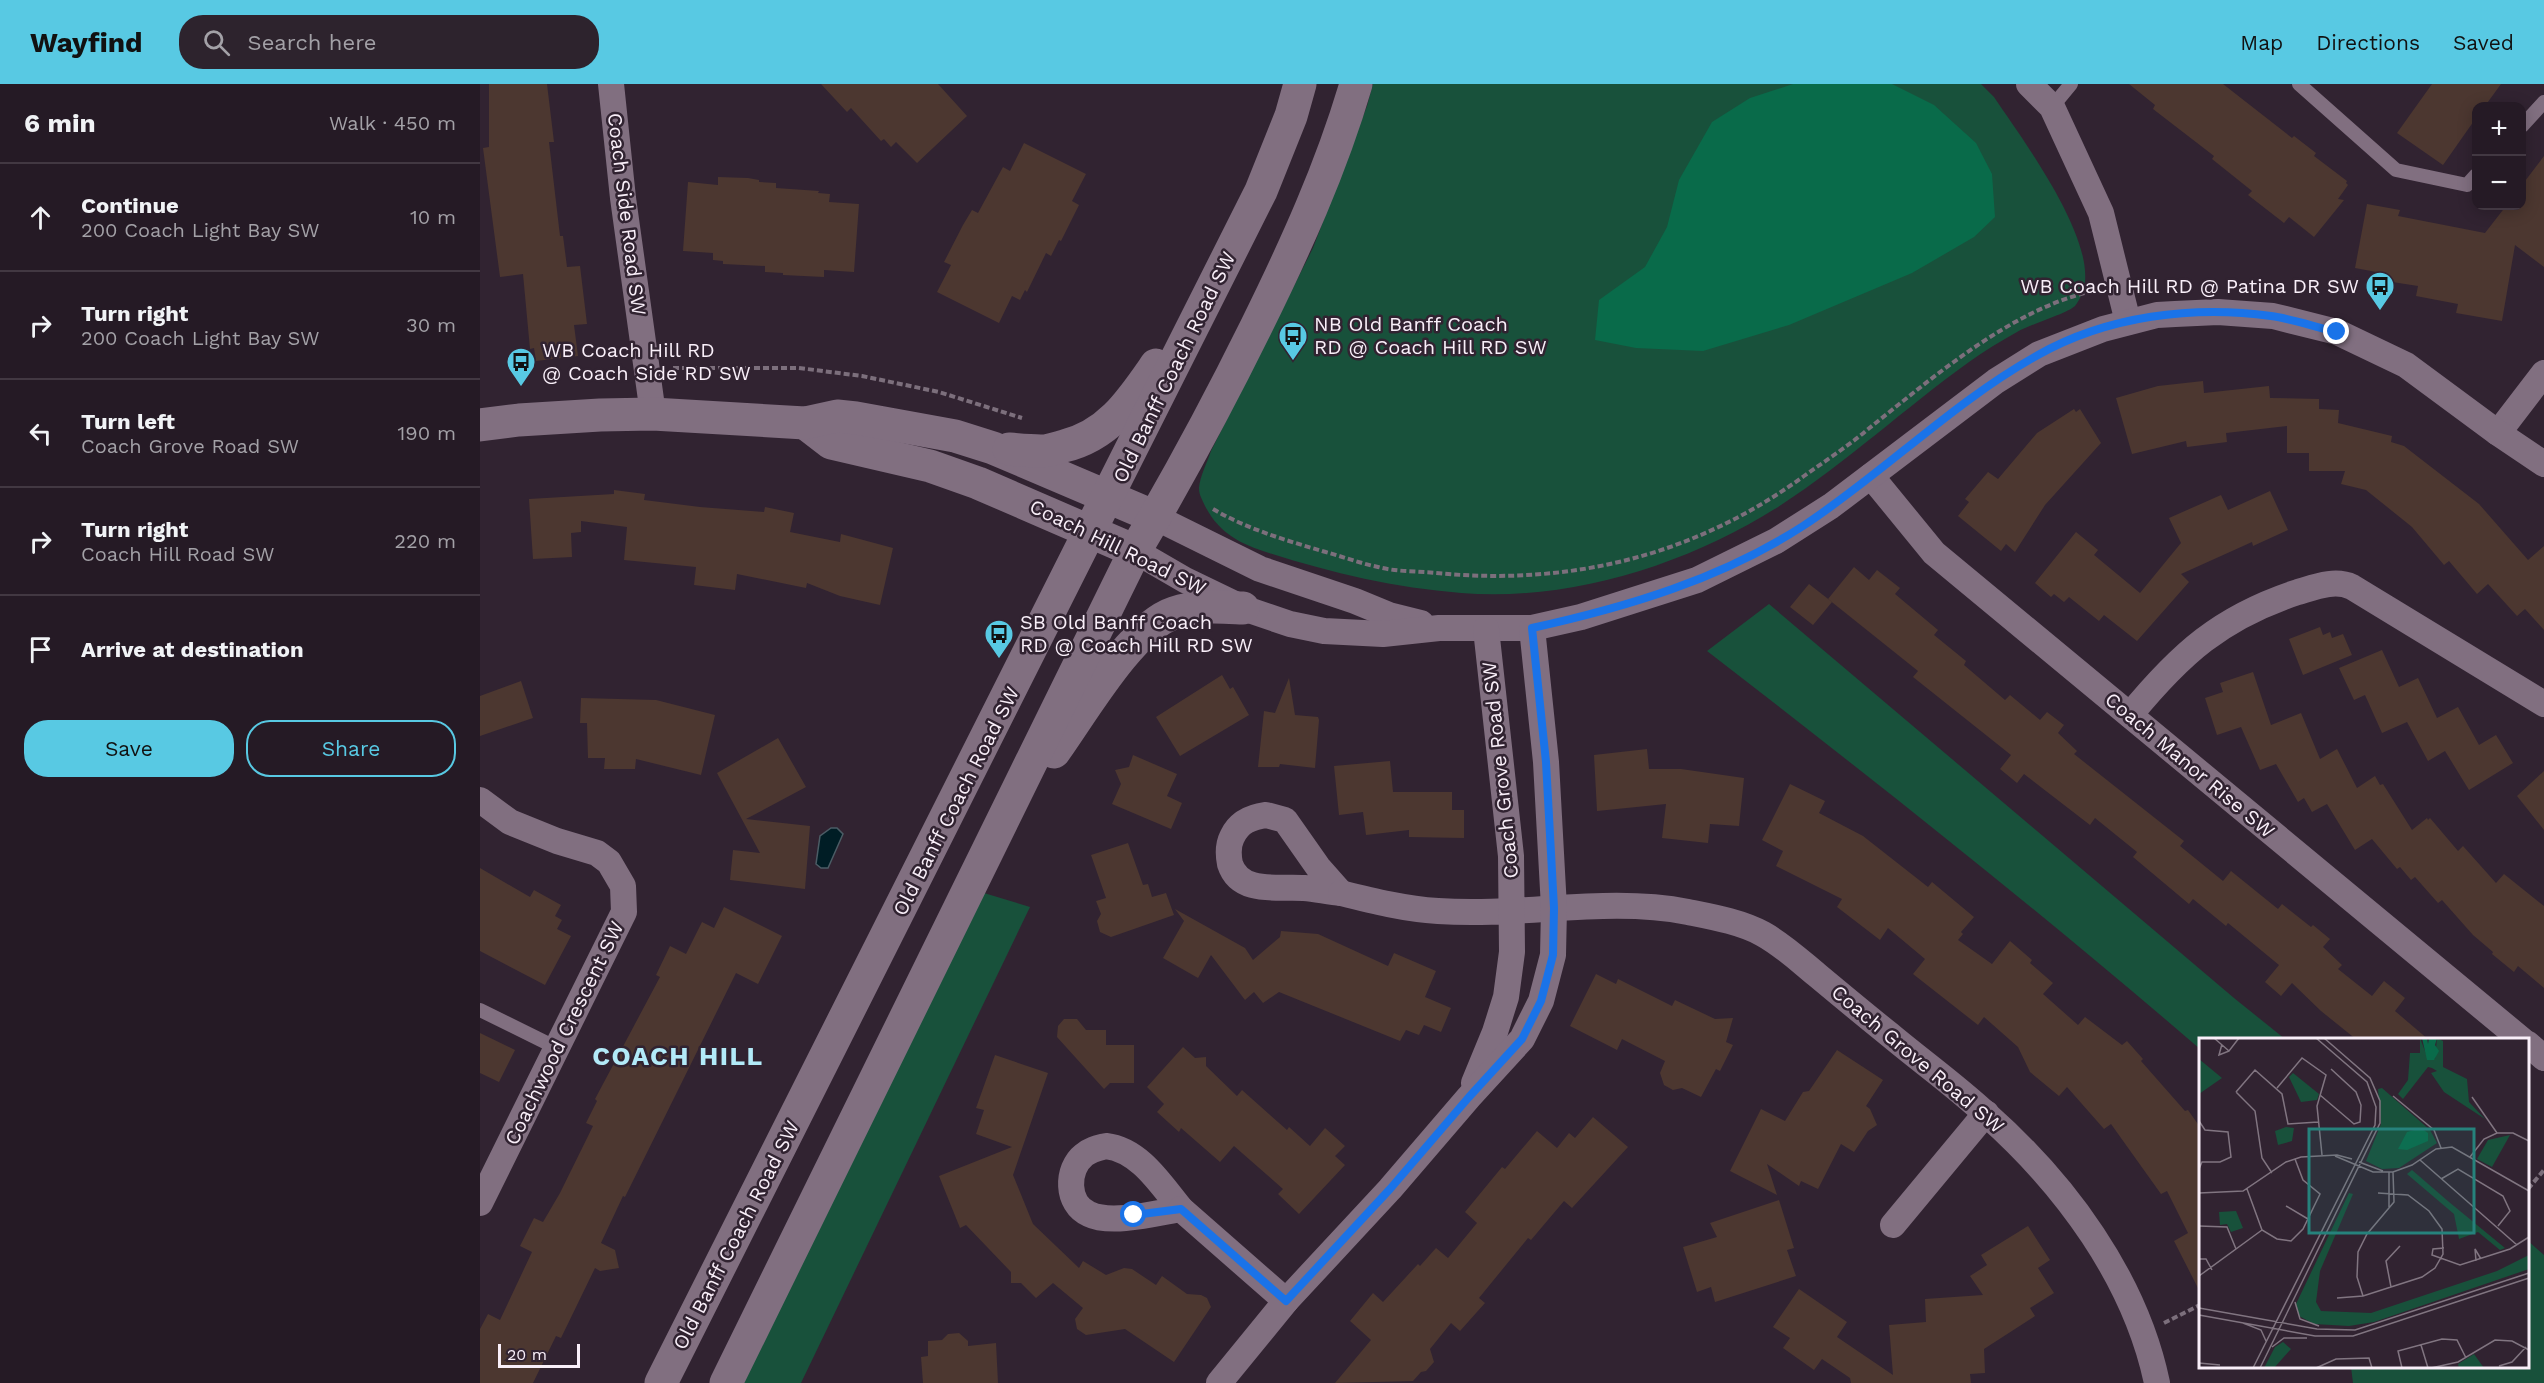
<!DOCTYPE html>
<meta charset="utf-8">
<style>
:root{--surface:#251a25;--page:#2d232d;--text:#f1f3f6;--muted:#a3a1a7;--line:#423842;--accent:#58c9e3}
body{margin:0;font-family:"Work Sans",sans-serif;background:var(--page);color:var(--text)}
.controls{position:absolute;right:18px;top:18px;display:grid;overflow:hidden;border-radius:12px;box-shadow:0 3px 15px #0003}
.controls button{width:54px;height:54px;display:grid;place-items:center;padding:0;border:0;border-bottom:2px solid var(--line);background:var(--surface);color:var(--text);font:30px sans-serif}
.scale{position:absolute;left:18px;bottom:15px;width:82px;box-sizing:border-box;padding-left:6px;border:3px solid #f9eff9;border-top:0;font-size:16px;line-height:21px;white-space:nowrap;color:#f9eff9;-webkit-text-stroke:4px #312331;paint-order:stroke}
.stop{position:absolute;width:18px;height:18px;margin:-14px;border:4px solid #1a73e8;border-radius:50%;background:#fff}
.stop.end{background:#1a73e8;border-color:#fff;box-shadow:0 2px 6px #0008}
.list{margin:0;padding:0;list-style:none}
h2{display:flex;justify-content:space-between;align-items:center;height:78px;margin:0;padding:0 24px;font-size:26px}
h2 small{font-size:20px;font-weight:400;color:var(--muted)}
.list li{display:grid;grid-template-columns:39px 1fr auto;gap:18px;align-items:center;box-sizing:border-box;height:108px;padding:0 24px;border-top:2px solid var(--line)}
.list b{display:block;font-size:22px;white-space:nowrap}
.list p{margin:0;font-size:20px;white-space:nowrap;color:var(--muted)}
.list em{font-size:20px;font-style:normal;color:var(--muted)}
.actions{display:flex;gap:12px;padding:18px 24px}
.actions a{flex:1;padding:14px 0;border:2px solid var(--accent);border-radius:24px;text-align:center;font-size:21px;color:var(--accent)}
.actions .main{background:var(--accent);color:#111}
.icon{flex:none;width:33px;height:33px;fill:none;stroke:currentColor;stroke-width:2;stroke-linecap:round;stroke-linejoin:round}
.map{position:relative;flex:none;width:2064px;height:1299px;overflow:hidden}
header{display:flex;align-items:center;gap:36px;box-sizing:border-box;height:84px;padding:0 30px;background:var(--accent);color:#111}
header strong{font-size:28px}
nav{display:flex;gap:33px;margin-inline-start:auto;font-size:21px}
.search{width:420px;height:54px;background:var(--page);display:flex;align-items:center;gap:15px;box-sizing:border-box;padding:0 21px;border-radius:24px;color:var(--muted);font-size:22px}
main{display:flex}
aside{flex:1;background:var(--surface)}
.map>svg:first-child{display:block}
</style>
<header>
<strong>Wayfind</strong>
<div class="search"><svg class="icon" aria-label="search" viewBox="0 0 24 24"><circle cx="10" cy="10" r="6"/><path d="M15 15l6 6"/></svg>Search here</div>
<nav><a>Map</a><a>Directions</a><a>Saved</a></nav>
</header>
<main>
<aside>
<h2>6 min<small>Walk · 450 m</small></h2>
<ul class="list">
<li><svg class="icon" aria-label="ahead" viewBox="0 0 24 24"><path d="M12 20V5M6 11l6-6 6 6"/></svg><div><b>Continue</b><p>200 Coach Light Bay SW</p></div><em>10 m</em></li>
<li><svg class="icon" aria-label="right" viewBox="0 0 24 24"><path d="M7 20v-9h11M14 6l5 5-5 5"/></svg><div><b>Turn right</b><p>200 Coach Light Bay SW</p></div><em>30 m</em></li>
<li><svg class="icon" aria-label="left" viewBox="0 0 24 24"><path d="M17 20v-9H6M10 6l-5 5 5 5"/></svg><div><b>Turn left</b><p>Coach Grove Road SW</p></div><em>190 m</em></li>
<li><svg class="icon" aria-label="right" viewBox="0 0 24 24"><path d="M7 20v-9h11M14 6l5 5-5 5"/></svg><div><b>Turn right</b><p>Coach Hill Road SW</p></div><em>220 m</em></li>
<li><svg class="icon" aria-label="arrive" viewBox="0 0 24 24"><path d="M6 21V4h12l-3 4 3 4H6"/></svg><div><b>Arrive at destination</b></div></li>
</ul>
<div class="actions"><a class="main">Save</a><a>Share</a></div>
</aside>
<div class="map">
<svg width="2064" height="1299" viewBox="0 0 2064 1299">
<rect width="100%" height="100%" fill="#312331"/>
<g fill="#18513b">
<path d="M893,0H1501L1514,13C1543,56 1610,146 1605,198C1604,206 1600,216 1595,222C1586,230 1551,240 1537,248C1521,257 1504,267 1489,278C1425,324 1367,378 1301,421C1209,480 1091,518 981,509C916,504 851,489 789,469C760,460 739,449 725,422C722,415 719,411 719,404C720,392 727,379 731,367L833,164L887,22Z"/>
<path d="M1289,520L1754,914L1805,955L1720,956V965C1560,827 1394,696 1227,567Z"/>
<polygon points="504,809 550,823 321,1299 259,1299"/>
<polygon points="2048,1157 2064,1171 2064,1299 1873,1299 1871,1283 2048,1282"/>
</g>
<polygon fill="#096b4a" points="1313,0 1412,0 1454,21 1496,59 1512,90 1515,133 1494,153 1432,189 1309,241 1223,267 1156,264 1115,256 1119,216 1165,183 1187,143 1199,96 1232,38 1270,14"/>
<polygon fill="#001d25" stroke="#4b5c65" stroke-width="1.5" points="351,744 357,744 363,750 348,784 341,784 336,780 340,752"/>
<g fill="#4c3730">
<polygon points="9,0 67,0 74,58 69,58 80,152 83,152 87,183 100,182 107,240 94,241 98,272 56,277 54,264 50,265 43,190 20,193 3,64 9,63"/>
<polygon points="341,0 458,0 487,32 437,79 416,58 411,63 404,55 401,57 371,24 367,28"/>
<polygon points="1649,0 1743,0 1812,54 1814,52 1836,69 1834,72 1867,97 1866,99 1868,101 1858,115 1864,116 1834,153 1809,133 1804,139 1768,111 1772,107 1732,75 1734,72 1673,25 1675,21"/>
<polygon points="1952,0 2021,0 2005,22 1996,22 1996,34 1963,81 1917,49"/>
<polygon points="544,59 606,90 592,117 599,121 581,157 579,156 571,172 566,169 547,208 545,206 540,216 532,212 519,239 457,208 471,181 464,178 483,141 492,126 498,129 523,83 530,87"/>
<polygon points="2064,72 2064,183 2035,161 2022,237 1976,229 1978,220 1936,212 1938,202 1906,197 1907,190 1875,184 1887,120 1920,126 1918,132 2005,149 2026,122 2042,122 2042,101"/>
<polygon points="238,93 268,94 279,96 279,98 296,99 296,104 339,107 338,109 350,110 349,118 379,120 374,188 344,186 344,193 303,191 303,189 285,188 285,182 243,180 243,177 233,176 233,169 203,167 208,98 238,101"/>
<polygon points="1723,297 1724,309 1789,302 1790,314 1839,315 1839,325 1859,326 1858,339 1912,352 1911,358 1924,362 1999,420 2048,476 2064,462 2064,546 2045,525 2037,532 2008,500 1997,510 1969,477 1964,481 1932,443 1886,406 1861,400 1865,387 1829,387 1829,369 1807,369 1807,342 1746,349 1747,358 1707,363 1706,357 1652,370 1636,314 1678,302"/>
<polygon points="1594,325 1596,328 1600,325 1621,359 1565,421 1535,468 1526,460 1521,467 1478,432 1489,418 1485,415 1508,388 1518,395 1557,349"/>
<polygon points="134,406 165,410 164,416 220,423 284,428 285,423 314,429 310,448 360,458 361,450 413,464 400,521 360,512 327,499 326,504 257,490 255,506 214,501 216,483 144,476 147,443 101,437 101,448 91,449 92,473 53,475 49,415 134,410"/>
<polygon points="1790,407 1808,446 1773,462 1772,458 1701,490 1709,498 1657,557 1624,531 1619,537 1589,513 1584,518 1574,510 1571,513 1555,499 1596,448 1618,466 1614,471 1660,509 1701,459 1689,434 1741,411 1748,426"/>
<polygon points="1374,483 1389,496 1397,486 1420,504 1415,510 1458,546 1454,551 1486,577 1484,581 1525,616 1530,611 1560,636 1567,628 1584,641 1578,649 1597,667 1594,670 1704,757 1700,762 1743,797 1751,787 1798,825 1802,820 1831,843 1833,841 1850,855 1843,863 1862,881 1858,885 1892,912 1904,897 1925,914 1915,927 1949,956 1877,956 1841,927 1812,899 1801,912 1785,898 1799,881 1748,839 1746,842 1713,815 1709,820 1653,773 1657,768 1615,734 1610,741 1544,690 1537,699 1520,685 1531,671 1433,593 1438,587 1348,515"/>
<polygon points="1329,500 1352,518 1333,541 1310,523"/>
<polygon points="1840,543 1843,551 1850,548 1852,554 1863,550 1872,571 1823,591 1809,555"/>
<polygon points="1902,566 1919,603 1938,594 1957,634 1978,623 1999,661 2016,651 2033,679 1989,706 1965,667 1948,677 1927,638 1902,649 1885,611 1874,616 1859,584"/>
<polygon points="1773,588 1791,641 1821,629 1840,675 1857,665 1877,704 1895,692 1900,701 1903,700 1932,746 1947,734 1948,736 1950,734 1978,767 1983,762 2016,799 2024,790 2064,822 2064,904 2038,882 2034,888 2012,870 2013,868 1993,851 1962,816 1958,819 1935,793 1931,796 1920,783 1917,785 1892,755 1875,766 1847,720 1832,728 1824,714 1818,718 1796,680 1780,686 1761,643 1737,651 1725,614 1743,608 1740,599"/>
<polygon points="742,591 750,605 753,603 769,631 700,672 676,633"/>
<polygon points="809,594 815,631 838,633 839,636 835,684 800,680 799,683 778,683 784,627 795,629"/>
<polygon points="41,597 53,634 0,652 0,612"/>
<polygon points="101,614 176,616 235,631 221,691 156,675 155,685 124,685 125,674 108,674 107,639 100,639"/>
<polygon points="298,654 326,703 266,735 330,742 325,805 250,796 253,766 280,769 237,689"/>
<polygon points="1167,665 1169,685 1201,685 1264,694 1259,742 1230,740 1228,759 1182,754 1186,720 1117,727 1114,671"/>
<polygon points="653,671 697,690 687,712 702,719 691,745 632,720 641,700 635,686 649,683"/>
<polygon points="910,677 913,708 972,708 972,726 984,726 984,754 929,753 929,746 886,751 883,728 859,731 854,682"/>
<polygon points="2064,687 2064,746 2037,712"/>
<polygon points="1310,700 1345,717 1339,729 1383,752 1448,803 1452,798 1494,833 1481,848 1483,850 1478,856 1512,880 1530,857 1552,876 1550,879 1573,899 1563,910 1598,941 1605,933 1642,961 1647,957 1663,975 1661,977 1705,1027 1708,1026 1720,1043 1720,1208 1694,1157 1708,1149 1687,1107 1681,1110 1631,1040 1624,1045 1587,1003 1579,1012 1550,988 1538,963 1504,933 1498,941 1433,890 1445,875 1408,844 1400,856 1357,823 1362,815 1296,782 1303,767 1282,756"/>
<polygon points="648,759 663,801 668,800 672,813 686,809 694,831 631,853 620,848 617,837 621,830 616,817 626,814 611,771"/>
<polygon points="0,784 50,813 54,806 81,821 75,832 82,836 77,845 91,852 65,901 0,867"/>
<polygon points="244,823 302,852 278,900 256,889 145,1113 143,1112 121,1159 135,1166 139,1184 120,1187 115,1184 81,1254 76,1252 53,1299 0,1299 0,1245 8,1230 20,1236 52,1168 40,1162 54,1134 63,1138 80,1109 113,1042 106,1039 117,1017 115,1015 180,893 176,891 190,862 206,870 222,838 234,844"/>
<polygon points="695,825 765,864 773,876 800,853 801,847 838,850 908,882 914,869 956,887 945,913 971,924 961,948 944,941 939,951 926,946 920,957 799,908 783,919 774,908 765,916 731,871 718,894 683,874 704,837"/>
<polygon points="1116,890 1136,900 1138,895 1192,922 1195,916 1235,935 1253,934 1246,958 1253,961 1240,987 1236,985 1221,1013 1202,1004 1193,1006 1184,1001 1180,989 1185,977 1142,955 1137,966 1090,942"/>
<polygon points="584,935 597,935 606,946 626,946 626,961 654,961 654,999 630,999 624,1005 577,953 578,942"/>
<polygon points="0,949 35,966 19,998 0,989"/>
<polygon points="703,963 715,974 726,973 726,982 757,1012 762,1006 807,1046 809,1043 830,1062 845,1044 865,1062 855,1072 865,1081 819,1130 798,1110 803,1105 754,1062 740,1078 701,1044 699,1048 677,1028 684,1020 667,1003"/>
<polygon points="1357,966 1403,996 1386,1022 1390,1025 1397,1041 1388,1047 1374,1068 1361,1060 1338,1105 1321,1097 1319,1102 1287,1080 1297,1111 1250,1087 1281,1025 1305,1037 1323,1008 1329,1007"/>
<polygon points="515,971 568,989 533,1091 553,1140 599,1184 603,1177 626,1191 644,1184 652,1185 676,1201 682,1192 707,1210 721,1211 727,1214 731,1223 694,1278 645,1245 606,1251 597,1245 595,1235 603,1224 573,1199 556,1214 541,1199 531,1199 531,1188 486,1141 480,1144 459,1092 532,1063 496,1050 504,1026 496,1024"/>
<polygon points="1113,1033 1148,1063 1092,1124 1084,1117 1051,1156 1048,1154 999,1214 1005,1219 980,1247 971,1239 950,1265 954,1278 946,1287 941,1288 933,1297 855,1299 891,1256 870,1237 893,1209 903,1218 938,1180 940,1182 956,1164 968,1174 997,1139 985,1128 1022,1083 1025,1085 1057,1047 1077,1064 1089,1049 1095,1054"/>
<polygon points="1299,1116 1314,1164 1307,1166 1316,1192 1235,1218 1231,1203 1217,1208 1203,1163 1237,1153 1230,1139"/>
<polygon points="1548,1142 1570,1176 1558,1184 1574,1209 1550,1224 1555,1232 1504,1265 1505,1289 1490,1290 1491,1299 1371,1299 1370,1294 1342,1275 1334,1286 1303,1264 1310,1254 1293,1243 1319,1205 1367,1238 1357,1253 1413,1291 1409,1241 1446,1238 1445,1215 1503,1211 1490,1192 1507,1181 1501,1171"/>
<polygon points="479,1249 488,1257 488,1262 516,1259 518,1299 443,1299 441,1273 448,1272 448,1257 462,1256 468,1250"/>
</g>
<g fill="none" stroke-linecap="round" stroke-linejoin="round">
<g stroke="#7c6f7c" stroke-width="4" stroke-dasharray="6 3" stroke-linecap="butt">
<polyline points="193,284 319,284 382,292 459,308 542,334"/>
<path d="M733,425C767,445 805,456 842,467C861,472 879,479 898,483C917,488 937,487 956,489C1091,502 1214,472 1324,392C1345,377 1367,363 1387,346C1451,295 1531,225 1613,207"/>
<polyline points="2048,1105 2064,1086"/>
<polyline points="1684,1239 1720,1221"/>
</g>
<g stroke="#816f80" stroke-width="14">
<polyline points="1819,0 1916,86 1987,101 1996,91"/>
<polyline points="1572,23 1591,0"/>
<polyline points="2042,42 2064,18"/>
<polyline points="0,926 77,964"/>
</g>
<g stroke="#816f80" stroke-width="26">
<polyline points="131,0 143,114 173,330"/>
<polyline points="1549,0 1572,23 1621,129 1648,238"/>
<polyline points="2018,349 2064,289"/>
<polyline points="1391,392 1454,469 2042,956"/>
<polyline points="675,433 780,485 875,517 909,531 941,539"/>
<polyline points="655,467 705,496 763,524 810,540 844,547 903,550 959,544 1052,544 1101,533 1217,496 1296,457 1351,422 1516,297 1559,270 1623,245 1677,231 1695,230 1738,228 1793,232 1857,248 1926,281 2018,349 2064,380"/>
<path d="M1650,631C1700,570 1741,533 1818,508C1835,503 1855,495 1872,503L2064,620"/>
<polyline points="0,716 30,738 77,757 117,769 129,778 143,802 144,828 0,1119"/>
<path d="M786,731L805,736L838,783L861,809C849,808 836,805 824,804C799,802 760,811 750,780C748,770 748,761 752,753C759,738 771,733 786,731Z"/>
<path d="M861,809C893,817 925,825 958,827C1042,833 1126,812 1208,828C1233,833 1261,838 1283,850C1303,861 1320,877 1337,891C1361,911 1385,931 1410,951C1441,977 1476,1002 1506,1030C1585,1100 1655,1194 1677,1299"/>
<polyline points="2048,960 2064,974"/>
<polyline points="994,999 1015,948 1026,913 1032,868 1031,772 1006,545"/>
<path d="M626,1062C660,1066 681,1101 701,1125C677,1129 631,1141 609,1130C586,1120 586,1085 604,1071C611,1065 618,1064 626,1062Z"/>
<polyline points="701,1125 806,1217"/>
<polyline points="1413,1141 1506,1029"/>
<polyline points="739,1299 806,1217 910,1105 989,1013 1042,955 1061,917 1073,871 1074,824 1066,678 1052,544"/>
</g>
<g stroke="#816f80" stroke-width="33">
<polyline points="325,339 351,359 450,382 498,399 655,467"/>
<polyline points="0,341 39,336 120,331 173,330 325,339 357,332 376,334 475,352 513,364 675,433"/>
<path d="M529,365C540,366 551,367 561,367C569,367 577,364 584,362C629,351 651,317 676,281"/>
<path d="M574,668C601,631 651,543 694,529C717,521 739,523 763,524"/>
<polyline points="181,1299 781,107 811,32 820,0"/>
<path d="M246,1299L655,467C698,394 738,320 776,243C815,164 851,85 876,0"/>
</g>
</g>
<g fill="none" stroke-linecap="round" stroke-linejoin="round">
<path stroke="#1a73e8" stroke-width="8" d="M654,1131L701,1125L806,1217L910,1105L989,1013L1042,955L1061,917L1073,871L1074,824L1066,678L1052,544C1147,523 1241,495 1323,442C1404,389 1473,318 1558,271C1627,232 1713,221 1791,232C1813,235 1835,243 1857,248"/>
</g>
<defs>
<g id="bus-pin" transform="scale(1.5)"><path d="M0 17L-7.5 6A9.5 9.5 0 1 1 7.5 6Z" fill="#58c9e3" stroke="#312331"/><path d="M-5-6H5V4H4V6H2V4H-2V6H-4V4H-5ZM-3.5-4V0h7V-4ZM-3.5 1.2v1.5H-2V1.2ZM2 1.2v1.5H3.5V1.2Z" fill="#111"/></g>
</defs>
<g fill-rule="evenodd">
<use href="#bus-pin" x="1900" y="202"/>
<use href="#bus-pin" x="813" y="252"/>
<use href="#bus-pin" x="41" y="278"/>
<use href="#bus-pin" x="519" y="550"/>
</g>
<g text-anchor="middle" stroke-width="5" stroke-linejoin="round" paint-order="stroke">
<g font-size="20" fill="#f9eff9" stroke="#312331">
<text transform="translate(147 130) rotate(83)" y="7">Coach Side Road SW</text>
<text transform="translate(694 283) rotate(-64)" y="7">Old Banff Coach Road SW</text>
<text transform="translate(638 463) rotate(26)" y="7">Coach Hill Road SW</text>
<text transform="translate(1710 681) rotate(40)" y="7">Coach Manor Rise SW</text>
<text transform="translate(1020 686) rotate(-96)" y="7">Coach Grove Road SW</text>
<text transform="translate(476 717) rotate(-63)" y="7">Old Banff Coach Road SW</text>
<text transform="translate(84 949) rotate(-64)" y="7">Coachwood Crescent SW</text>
<text transform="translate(1438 975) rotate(40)" y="7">Coach Grove Road SW</text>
<text transform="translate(256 1151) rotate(-63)" y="7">Old Banff Coach Road SW</text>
</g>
<g font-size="20" fill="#f9eff9" stroke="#312331" text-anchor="start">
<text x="1879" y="209" text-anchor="end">WB Coach Hill RD @ Patina DR SW</text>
<text x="834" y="247">NB Old Banff Coach<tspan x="834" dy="23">RD @ Coach Hill RD SW</tspan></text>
<text x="62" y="273">WB Coach Hill RD<tspan x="62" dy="23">@ Coach Side RD SW</tspan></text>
<text x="540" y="545">SB Old Banff Coach<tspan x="540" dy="23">RD @ Coach Hill RD SW</tspan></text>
</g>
<g font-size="26" font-weight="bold" letter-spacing="1.5" fill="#b2eaf8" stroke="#312331">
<text x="198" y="981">COACH HILL</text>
</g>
</g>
<g transform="translate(1719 954)">
<rect width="330" height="330" fill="#312331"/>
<path d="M221,0L229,21H236L238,0L244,3V29L268,41L270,64L286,81L245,54L232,35L238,33L233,30L229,29L204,61L199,56L209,42L211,15H221ZM0,21L23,40L0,56ZM94,35L120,56L118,62L102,64L90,39ZM183,50L231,92L238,105L200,130L183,131L167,123L182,86L179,51ZM87,89L95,90L93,103L79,107L76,93ZM311,97L293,129L278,121L289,102ZM213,132L250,164L306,210L301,212L279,194L260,201L255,176L208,136ZM150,155L154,156L121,233L117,264L122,273L172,275L298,233L330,217V231L175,284L150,288L115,286L100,278L97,266ZM37,173L44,190L32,194L28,186L21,187L20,174ZM84,304L92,311L75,330H65L76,309ZM275,316L285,330H260L259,326Z" fill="#18513b"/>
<path d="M223,0H228L229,6L230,0H238L236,7L240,13L235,22H228ZM222,90L229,95V103L208,112L199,111L208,94Z" fill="#096b4a"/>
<path fill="none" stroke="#817581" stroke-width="1.5" d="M15,0L30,13L40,0M23,6L20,17L30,13M78,50L103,20L127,37L118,68L123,117M37,54L56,32L83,56L89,86L119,84M37,54L56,73L63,120L73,135M121,57L155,86L161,84L162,67L157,54L132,31M194,58L235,92L242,110M273,59L298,95M0,83L6,92L29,94L32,119L21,124H3L0,131M136,118L174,134H194L213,127L237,111L253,109L330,153M271,119L285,101L298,95H314L330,103M221,122L318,207M160,124L184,133M242,141L259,131L304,158L311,173L299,188M48,151L63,192L78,201L92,203L104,191L121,156L104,142L96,121M0,155L44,153L87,124L102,119L138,117L153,121M87,168L109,181M190,169V134M0,188L28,189L37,211M245,210L234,211L233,217L261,227L311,211L330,199M0,221H7L13,232M277,223L276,211L282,221M0,238L63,192M192,249L187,223L201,208M164,258L158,239L159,214L168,196L195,164L194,134M138,260L164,258L223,239L236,230L244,216L243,191L230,173L209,157L179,155M96,264L101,281L120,288M0,270L118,291L156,292L330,235M0,277L116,298H154L330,240M44,285L62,292L67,303M222,307L229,330M73,309L85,300H108M0,325L21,327M300,328L313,324L327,309M54,330L176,87L177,69L168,44L117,0M61,330L181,85V63L171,40L125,0M117,330L137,321L170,320L173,330M203,330L199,313L243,301L258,302L267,320M232,330L259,324L296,302L313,303L330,312"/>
<path fill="#26827c" fill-opacity="0.15" stroke="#26827c" stroke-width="3" d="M110,91H275V195H110Z"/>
<rect width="330" height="330" fill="none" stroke="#f9eff9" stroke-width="3"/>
</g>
</svg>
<div class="controls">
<button>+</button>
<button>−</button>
</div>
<div class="scale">20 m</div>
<div class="stop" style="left:654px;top:1131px"></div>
<div class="stop end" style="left:1857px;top:248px"></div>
</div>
</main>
